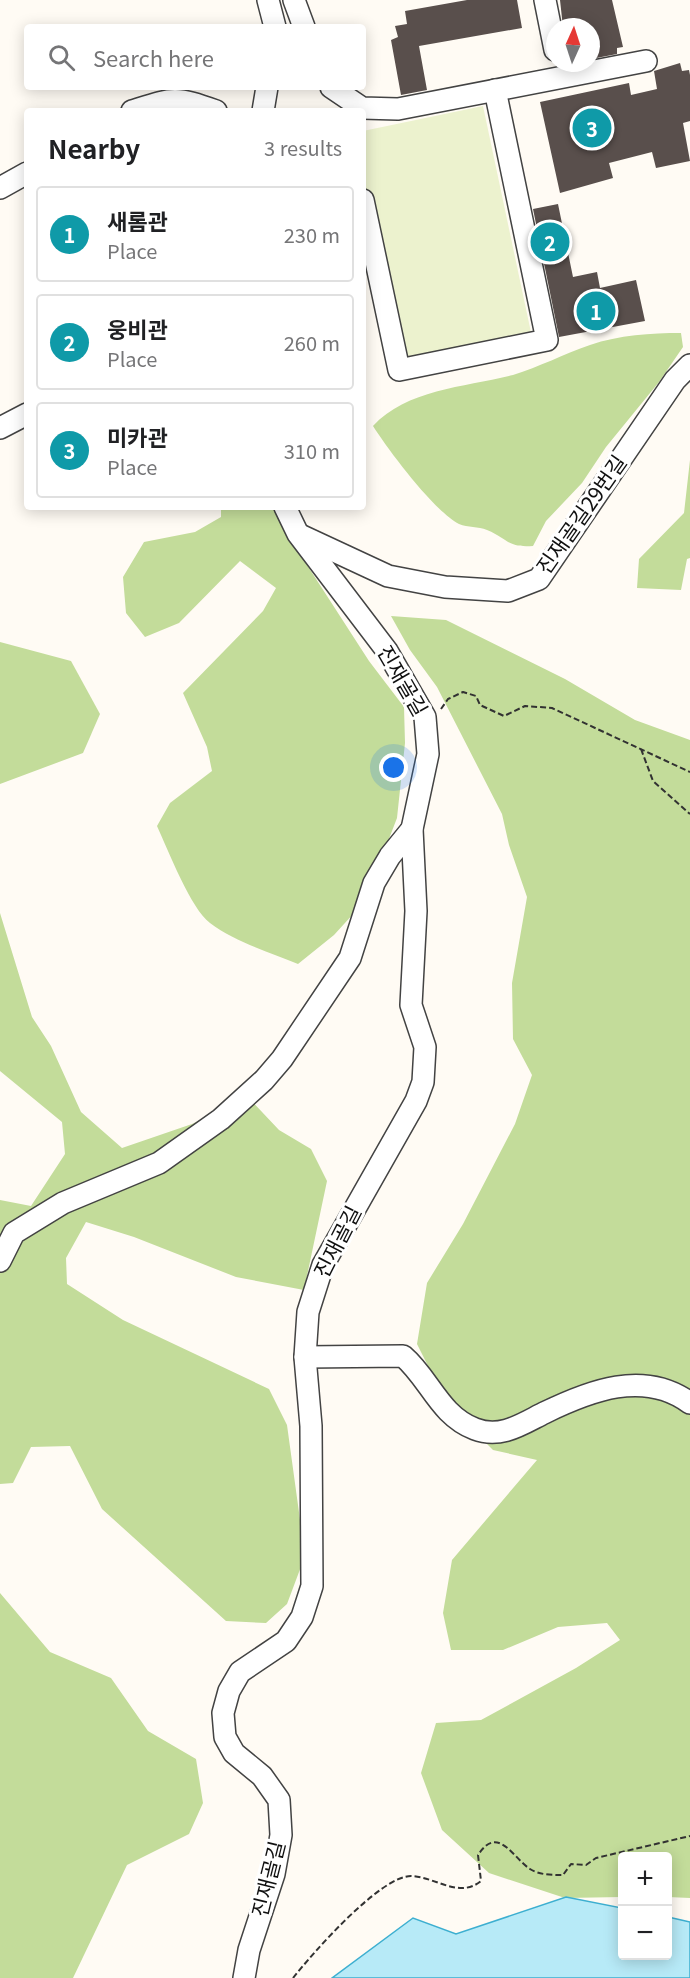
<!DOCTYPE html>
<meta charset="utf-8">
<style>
:root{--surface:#fff;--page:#f2f2f2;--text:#202124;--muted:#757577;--line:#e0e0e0;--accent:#ea580c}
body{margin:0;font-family:Georgia,"Noto Sans KR",serif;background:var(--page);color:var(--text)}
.controls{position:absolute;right:18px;bottom:18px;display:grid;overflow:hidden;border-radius:6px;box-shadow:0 3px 15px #0003}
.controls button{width:54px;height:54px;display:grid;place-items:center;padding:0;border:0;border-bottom:2px solid var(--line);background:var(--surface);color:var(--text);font:30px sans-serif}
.compass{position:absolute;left:546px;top:18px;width:54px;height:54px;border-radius:50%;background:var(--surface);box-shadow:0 3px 15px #0003;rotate:3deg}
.you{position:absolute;left:394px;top:768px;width:21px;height:21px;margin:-15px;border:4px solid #fff;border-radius:50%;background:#1a73e8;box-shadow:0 0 0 9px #1a73e833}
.badge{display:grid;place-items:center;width:39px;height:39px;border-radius:50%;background:var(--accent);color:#fff;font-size:20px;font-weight:700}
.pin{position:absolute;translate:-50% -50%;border:3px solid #fff;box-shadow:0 2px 6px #0006}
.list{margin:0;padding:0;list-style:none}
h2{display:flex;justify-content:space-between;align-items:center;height:78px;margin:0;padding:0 24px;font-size:26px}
h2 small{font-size:20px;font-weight:400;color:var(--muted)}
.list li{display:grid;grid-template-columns:39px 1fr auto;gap:18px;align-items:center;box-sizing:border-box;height:96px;margin:0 12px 12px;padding:0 12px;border:2px solid var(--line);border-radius:6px}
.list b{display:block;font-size:22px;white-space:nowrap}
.list p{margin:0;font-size:20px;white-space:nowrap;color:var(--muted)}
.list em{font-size:20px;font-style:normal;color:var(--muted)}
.icon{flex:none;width:33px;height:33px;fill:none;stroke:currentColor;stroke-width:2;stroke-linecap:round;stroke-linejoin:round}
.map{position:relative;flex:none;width:690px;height:1978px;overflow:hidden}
.search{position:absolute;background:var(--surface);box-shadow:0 3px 15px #0003;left:24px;top:24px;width:342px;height:66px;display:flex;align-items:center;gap:15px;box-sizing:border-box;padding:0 21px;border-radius:6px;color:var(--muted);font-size:22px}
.panel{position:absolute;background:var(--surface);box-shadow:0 3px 15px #0003;left:24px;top:108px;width:342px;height:402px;border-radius:6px}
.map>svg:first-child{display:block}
</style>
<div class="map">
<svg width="690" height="1978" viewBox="0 0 690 1978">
<rect width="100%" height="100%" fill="#fffbf4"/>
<g fill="#c3dc9a">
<path d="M681,333L683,347L659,382L606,447L582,483L546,521L533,546C507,548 509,539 487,530C478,526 468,528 459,524C434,511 389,451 373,426C407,389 466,387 513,375C539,367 564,354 590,345C619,335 651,333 681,333Z"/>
<polygon points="690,460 690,558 687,559 681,590 637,588 639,559 684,513"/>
<path d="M221,507H274L288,525L307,565L369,661L404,707L405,743L397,818L365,901L334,935L298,964C269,952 235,942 210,923C191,909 168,850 157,826L170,803L212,771L207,747L183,693L263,611L276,588L240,561L179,623L145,637L126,613L123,577L144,542L195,532L221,517Z"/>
<polygon points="391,616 446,620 565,679 635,720 690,740 690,1898 668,1897 668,1856 622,1856 622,1897 565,1898 489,1873 442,1830 421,1773 436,1723 481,1720 576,1668 620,1640 607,1623 558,1627 503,1650 451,1650 443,1613 452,1560 537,1460 493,1450 447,1404 417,1344 427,1283 463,1224 515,1124 532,1075 513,1039 512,983 527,897 509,845 502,814 437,687 410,650"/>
<polygon points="0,642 71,661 100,714 83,753 0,784"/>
<polygon points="0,913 32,1017 51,1046 81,1112 122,1148 192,1124 247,1096 279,1130 311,1149 327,1181 304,1290 236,1277 134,1237 86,1222 66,1258 67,1284 123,1320 269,1389 287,1425 305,1556 287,1604 266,1623 226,1621 102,1509 70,1446 31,1447 13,1483 0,1484 0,1200 31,1206 65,1154 62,1122 0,1071"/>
<polygon points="0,1593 50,1652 111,1678 148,1731 196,1759 203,1803 189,1834 127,1865 73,1978 0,1978"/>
</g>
<polygon fill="#ecf2ce" points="483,106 533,342 399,370 363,200 363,131"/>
<polygon fill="#b7eaf7" stroke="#3dafd0" stroke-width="1.5" points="566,1897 622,1908 622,1956 668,1956 668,1917 690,1922 690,1978 332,1978 413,1918 456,1934"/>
<g fill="#594f4c">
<polygon points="467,0 517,0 522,28 419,46 427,90 401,95 391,40 398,37 395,26 407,24 405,11"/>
<polygon points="560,0 612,0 623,47 617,48 617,54 591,59 591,27 563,27"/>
<polygon points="680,63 682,71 689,70 690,75 690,121 683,123 690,161 656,168 652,152 609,163 613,178 560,193 540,102 629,83 631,95 657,89 654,71"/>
<polygon points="558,204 573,277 597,272 600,288 636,280 645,321 559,337 533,209"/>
</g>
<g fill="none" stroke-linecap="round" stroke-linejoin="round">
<g stroke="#434343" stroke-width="24">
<g id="minor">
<polyline points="268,0 275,27"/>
<polyline points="294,0 304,27"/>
<polyline points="545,0 555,50"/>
<polyline points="331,87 362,108 398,109 646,61"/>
<path d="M132,111C173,98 174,96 216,111"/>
<polyline points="263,111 267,87"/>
<polyline points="0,188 27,173"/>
<polyline points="363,200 399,370 547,340 495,90"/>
<polyline points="0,428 27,414"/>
<polyline points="302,536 388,576 445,587 508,591 539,579 675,380 690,365"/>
<polyline points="0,1261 14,1233 63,1203 159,1163 221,1119 264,1080 282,1059 350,958 374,883 390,856 412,829"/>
<path d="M305,1357L403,1356C430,1379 439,1415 475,1429C501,1439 522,1424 544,1413C589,1391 644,1369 690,1403"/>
<polyline points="244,1978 249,1950 274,1874 281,1835 279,1800 262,1776 234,1753 225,1737 223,1713 229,1691 240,1672 286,1641 302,1617 312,1586 311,1426 305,1357 308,1312 323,1265 416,1101 423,1082 425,1047 411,1005 416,911 412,829 428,754 425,717 387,651 298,534 285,507"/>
</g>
</g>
<g stroke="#323232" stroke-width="2" stroke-dasharray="6 3" stroke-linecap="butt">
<polyline points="441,709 448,699 463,692 476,696 480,705 504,716 525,706 552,708 690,772"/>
<polyline points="641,749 653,781 690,814"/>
<path d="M293,1978C312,1954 380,1876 411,1876C436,1877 459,1899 481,1881L478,1855C498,1824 513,1858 530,1869C539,1875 552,1875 563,1875L571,1864L586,1865L596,1858L690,1836"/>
</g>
<use href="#minor" stroke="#fff" stroke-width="21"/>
</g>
<g text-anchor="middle" stroke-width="6" stroke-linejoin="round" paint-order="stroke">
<g font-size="21" fill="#101010" stroke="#fff">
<text transform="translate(582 515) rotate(-55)" y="7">진재골길29번길</text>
<text transform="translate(402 681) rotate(60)" y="7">진재골길</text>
<text transform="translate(338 1242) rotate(-63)" y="7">진재골길</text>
<text transform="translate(269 1879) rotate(-76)" y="7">진재골길</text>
</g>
</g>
</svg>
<div class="controls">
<button>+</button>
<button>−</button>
</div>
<svg class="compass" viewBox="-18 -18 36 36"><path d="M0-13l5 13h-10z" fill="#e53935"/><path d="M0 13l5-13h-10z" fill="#757577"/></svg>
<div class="you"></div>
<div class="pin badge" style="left:596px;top:311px;background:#0f9aa8">1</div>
<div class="pin badge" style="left:550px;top:242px;background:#0f9aa8">2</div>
<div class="pin badge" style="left:592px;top:128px;background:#0f9aa8">3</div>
<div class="search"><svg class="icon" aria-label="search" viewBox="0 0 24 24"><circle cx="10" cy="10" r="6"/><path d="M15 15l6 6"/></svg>Search here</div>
<section class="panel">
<h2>Nearby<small>3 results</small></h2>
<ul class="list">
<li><span class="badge" style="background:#0f9aa8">1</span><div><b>새롬관</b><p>Place</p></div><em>230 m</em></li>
<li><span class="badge" style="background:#0f9aa8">2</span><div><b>웅비관</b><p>Place</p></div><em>260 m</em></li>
<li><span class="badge" style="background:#0f9aa8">3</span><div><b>미카관</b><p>Place</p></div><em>310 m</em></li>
</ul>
</section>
</div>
